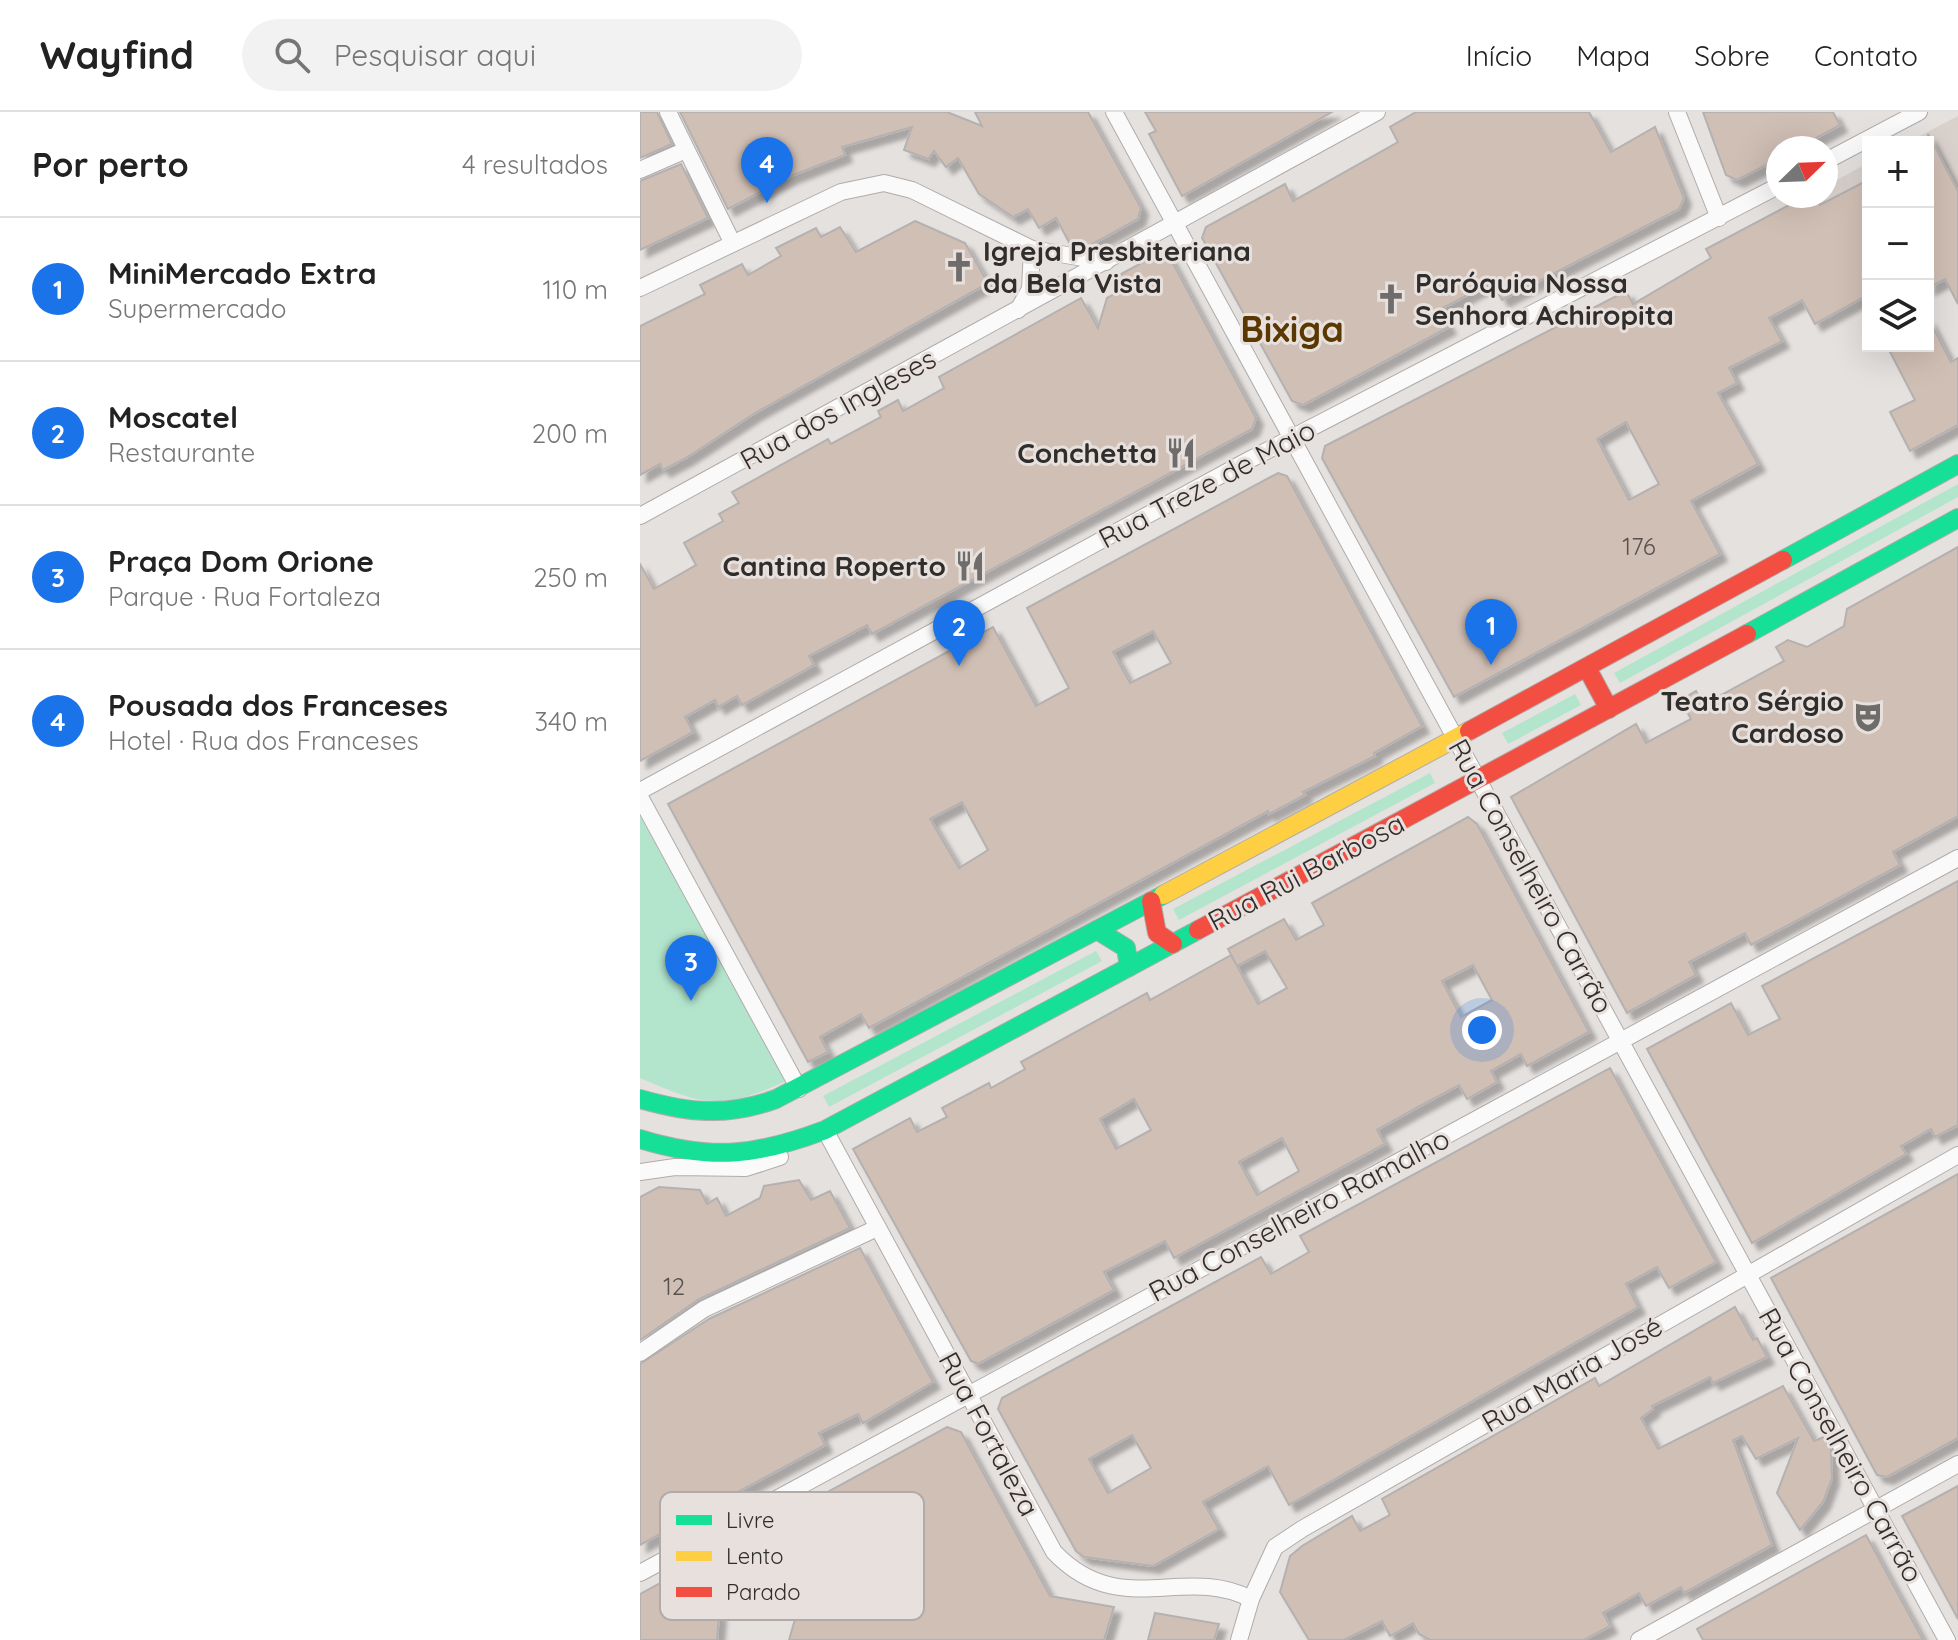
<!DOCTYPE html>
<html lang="pt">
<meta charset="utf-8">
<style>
:root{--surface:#fff;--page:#f2f2f2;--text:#222;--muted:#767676;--line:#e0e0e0;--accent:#1a73e8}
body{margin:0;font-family:Quicksand,sans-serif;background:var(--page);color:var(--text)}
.controls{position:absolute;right:24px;top:24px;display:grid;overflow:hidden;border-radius:0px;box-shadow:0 8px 32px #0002}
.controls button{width:72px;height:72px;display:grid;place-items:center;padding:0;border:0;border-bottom:2px solid var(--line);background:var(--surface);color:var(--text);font:40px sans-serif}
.compass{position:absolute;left:1126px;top:24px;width:72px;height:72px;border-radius:50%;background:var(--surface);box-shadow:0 8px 32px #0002;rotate:67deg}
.you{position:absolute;left:842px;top:918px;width:28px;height:28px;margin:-20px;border:6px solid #fff;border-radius:50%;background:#1a73e8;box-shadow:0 0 0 12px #1a73e833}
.badge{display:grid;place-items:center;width:52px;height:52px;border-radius:50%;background:var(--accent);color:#fff;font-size:26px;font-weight:700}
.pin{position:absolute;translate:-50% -66px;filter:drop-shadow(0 2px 4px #0008)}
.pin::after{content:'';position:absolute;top:42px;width:28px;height:24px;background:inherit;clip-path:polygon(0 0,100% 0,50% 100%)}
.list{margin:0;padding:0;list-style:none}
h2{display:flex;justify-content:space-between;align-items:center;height:104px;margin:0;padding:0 32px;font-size:34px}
h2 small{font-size:26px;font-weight:400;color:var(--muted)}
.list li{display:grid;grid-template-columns:52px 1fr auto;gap:24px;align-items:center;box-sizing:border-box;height:144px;padding:0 32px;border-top:2px solid var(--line)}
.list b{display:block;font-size:30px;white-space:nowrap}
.list p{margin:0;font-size:26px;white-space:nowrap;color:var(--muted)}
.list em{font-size:26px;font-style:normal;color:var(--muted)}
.icon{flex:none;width:44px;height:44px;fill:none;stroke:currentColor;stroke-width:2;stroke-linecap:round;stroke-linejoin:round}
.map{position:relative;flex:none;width:1318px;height:1528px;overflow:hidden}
header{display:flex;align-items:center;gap:48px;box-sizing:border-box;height:112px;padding:0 40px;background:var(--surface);border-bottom:2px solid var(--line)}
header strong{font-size:38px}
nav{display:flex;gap:44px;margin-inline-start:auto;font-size:28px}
.search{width:560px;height:72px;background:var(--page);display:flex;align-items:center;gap:20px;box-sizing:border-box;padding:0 28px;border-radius:44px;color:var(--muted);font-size:30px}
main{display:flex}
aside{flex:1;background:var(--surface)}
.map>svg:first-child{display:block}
</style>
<header>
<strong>Wayfind</strong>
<div class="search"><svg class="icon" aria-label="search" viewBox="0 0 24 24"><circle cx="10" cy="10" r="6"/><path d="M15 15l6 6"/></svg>Pesquisar aqui</div>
<nav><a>Início</a><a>Mapa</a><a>Sobre</a><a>Contato</a></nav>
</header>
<main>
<aside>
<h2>Por perto<small>4 resultados</small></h2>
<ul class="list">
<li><span class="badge">1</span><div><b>MiniMercado Extra</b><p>Supermercado</p></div><em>110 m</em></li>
<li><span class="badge">2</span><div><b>Moscatel</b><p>Restaurante</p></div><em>200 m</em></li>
<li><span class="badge">3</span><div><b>Praça Dom Orione</b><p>Parque · Rua Fortaleza</p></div><em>250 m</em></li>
<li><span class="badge">4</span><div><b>Pousada dos Franceses</b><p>Hotel · Rua dos Franceses</p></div><em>340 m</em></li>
</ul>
</aside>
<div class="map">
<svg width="1318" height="1528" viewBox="0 0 1318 1528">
<defs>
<filter id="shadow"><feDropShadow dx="7" dy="7" stdDeviation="2" flood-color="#0004"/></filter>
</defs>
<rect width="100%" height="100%" fill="#e5e1df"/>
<g fill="#d9d1cc">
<polygon points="1318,4 1318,136 1288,30 1268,30"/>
<polygon points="1228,51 1228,182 1175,84 1186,84 1186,74"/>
</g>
<g fill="#b3e5cd">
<polygon points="1318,372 1318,385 980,571 974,561"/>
<polygon points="935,582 941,593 868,632 862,621"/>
<polygon points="790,661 795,671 539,808 533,797"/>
<path d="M0,704L146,969C80,999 65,994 0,966Z"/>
<polygon points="456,839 462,849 189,995 183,984"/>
</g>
<g fill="#d0bfb5" stroke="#b4b1b0" stroke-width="2" fill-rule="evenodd" filter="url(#shadow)">
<polygon points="0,0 17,0 32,32 0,46"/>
<polygon points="40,0 307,0 342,14 335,0 448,0 501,96 498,107 449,134 429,130 416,106 399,116 388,97 373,105 339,82 318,46 306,55 294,39 288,47 264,38 272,15 202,35 205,43 151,64 88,97"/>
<polygon points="505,0 692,0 542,84 509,22 516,19"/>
<polygon points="776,0 949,0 971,40 1015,15 1044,86 1039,97 862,188 852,170 799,198 809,215 663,293 652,289 562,126 566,115 645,72 653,89 758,30 750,15"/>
<polygon points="1063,0 1193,0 1200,13 1158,36 1138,36 1138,47 1097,68 1086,63"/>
<polygon points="1288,22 1318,79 1318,192 1305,167 1288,176"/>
<polygon points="41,52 68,106 0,138 0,69"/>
<path d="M1228,68V183L1175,212L1162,188L1129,206L1142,229L1089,256L1097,271L1078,281L1118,352L1051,389L1080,442L814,585L682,346L685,334L986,179L993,192L1071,146L1066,137L1166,84H1175L1180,93ZM986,310L1019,372L989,388L957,327Z"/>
<polygon points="275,109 325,131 348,171 115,301 46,346 23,358 20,352 0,363 0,214 65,182 60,173 102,152 108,163 141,144 136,136 176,116 181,125 200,115 216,140"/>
<polygon points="518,142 529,144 616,306 612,317 232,522 227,513 169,544 174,553 102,593 97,584 78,595 75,588 45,605 53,620 0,649 0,452 14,477 56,453 44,431 83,409 79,402 99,391 92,380 188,327 191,332 241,305 238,299 258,288 263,299 304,276 299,265 441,186 458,216 467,186 476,181 470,168"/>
<polygon points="1288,206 1311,250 1318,246 1318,313 1270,339 1250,300 1275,288 1247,234 1288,234"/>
<path d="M638,361L647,364L782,614L734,641L735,644L663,680L665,683L629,702L628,699L229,916L221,902L180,925L188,940L168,950L28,692L353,515L396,594L429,576L387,496ZM513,519L531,551L490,571L473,540ZM322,690L348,738L319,756L290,707Z"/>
<polygon points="1318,435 1318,704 1253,740 1260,753 1111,833 1105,821 1049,850 1056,863 987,901 871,685 996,612 1006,631 1051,607 1041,588 1056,579 1063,593 1144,549 1136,535 1148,528 1167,535 1204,514 1207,497"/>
<path d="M828,705L837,712L949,920L887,954L881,942L851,959L857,970L827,987L819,973L778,995L737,1018L745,1032L534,1146L525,1129L464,1160L474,1178L338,1252L331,1249L213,1037L270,1006L277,1020L307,1005L302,996L349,971L351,976L385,957L381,950L507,881L510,888L591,843L618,892L647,876L625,839L597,854L588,837L644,807L656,828L684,813L672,791ZM833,853L852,888L821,905L802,869ZM494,987L511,1018L476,1037L460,1007ZM642,1026L659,1059L617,1083L599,1050Z"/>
<polygon points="1318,769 1318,1013 1295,1025 1291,1017 1261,1034 1266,1042 1112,1131 1007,937 1091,891 1108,923 1140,907 1122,874"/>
<path d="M970,956L1076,1150L1029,1176L1017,1155L986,1172L998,1195L649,1393L628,1354L563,1390L579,1417L513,1454L444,1445L436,1439L358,1297L362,1286L621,1145L631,1162L669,1140L660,1124ZM492,1323L511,1356L468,1381L449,1347Z"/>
<polygon points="1318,1062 1318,1326 1247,1365 1237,1363 1131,1166"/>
<polygon points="159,1068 171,1088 190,1079 210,1116 59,1187 0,1228 0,1085 19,1075 60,1078 67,1092 77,1086 86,1104 120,1086 124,1074"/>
<polygon points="220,1136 293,1270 223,1311 218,1302 179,1321 185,1333 0,1433 0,1252 69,1207"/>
<polygon points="1095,1195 1113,1228 1117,1226 1127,1245 1073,1271 1070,1265 1012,1294 1013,1297 1001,1306 1018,1337 1143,1274 1174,1329 1184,1325 1191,1338 1192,1366 1183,1390 1160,1418 1137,1381 1158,1326 1116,1347 1102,1324 1093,1328 1132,1433 1044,1481 1041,1475 1006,1494 999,1481 963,1501 970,1514 944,1528 790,1528 779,1522 773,1511 750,1524 742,1509 704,1528 669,1528 640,1480 650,1444 662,1434 712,1404 720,1419 750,1403 742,1387 955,1266 959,1274"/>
<polygon points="307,1315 321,1320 410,1484 474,1495 464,1528 149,1528 164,1476 146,1459 120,1474 110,1456 75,1475 79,1504 77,1528 0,1528 0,1482"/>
<polygon points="1318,1374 1318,1507 1262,1404"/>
<polygon points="1226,1423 1283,1528 1063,1528 1057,1517"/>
<polygon points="515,1501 579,1512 574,1528 508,1528"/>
</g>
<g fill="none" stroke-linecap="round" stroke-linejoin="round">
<g stroke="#afacaa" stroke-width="18">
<g id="street">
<polyline points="28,0 92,130"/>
<polyline points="474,0 1307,1528"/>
<polyline points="1037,0 1079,106"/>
<polyline points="1186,49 1279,0"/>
<polyline points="0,58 46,38"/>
<polyline points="0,176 201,80 244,71 272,78 392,137 466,150"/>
<polyline points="378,198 390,177 392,137"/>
<polyline points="0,404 737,0"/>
<polyline points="0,679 607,349 1138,74"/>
<polyline points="0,685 159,977"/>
<path d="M185,1018L414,1440C480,1509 543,1452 611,1487"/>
<polyline points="0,1060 35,1055 106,1056 140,1045"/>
<polyline points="0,1241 64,1197 237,1116"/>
<polyline points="0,1461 1318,746"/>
<polyline points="599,1528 611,1487 635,1435 662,1417 1318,1043"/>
<polyline points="999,1528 1318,1352"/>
</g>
</g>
<g stroke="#afacaa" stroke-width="20">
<g id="fast">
<polyline points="1143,448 1318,352"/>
<polyline points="1107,522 1318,406"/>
<polyline points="457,818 486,836 489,855"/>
<path d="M0,987C49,1001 87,1005 136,987L523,783"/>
<path d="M0,1027C72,1049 116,1044 185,1018L558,818"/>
</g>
</g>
<g stroke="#afacaa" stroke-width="20">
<polyline id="slow" points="523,783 829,619"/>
</g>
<g stroke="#afacaa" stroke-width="20">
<g id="jam">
<polyline points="947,556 969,597"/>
<polyline points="829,619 1143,448"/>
<polyline points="511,789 517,821 533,832"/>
<polyline points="558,818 1107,522"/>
</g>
</g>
<use href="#street" stroke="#fbfafa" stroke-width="16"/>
<use href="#fast" stroke="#16e098" stroke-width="18"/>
<use href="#slow" stroke="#ffcf43" stroke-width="18"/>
<use href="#jam" stroke="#f24e42" stroke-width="18"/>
</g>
<defs>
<g id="church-bare" transform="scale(2.4)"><path d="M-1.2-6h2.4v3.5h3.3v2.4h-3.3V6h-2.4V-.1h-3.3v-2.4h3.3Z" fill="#6f6d6b" stroke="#e7e0dd" stroke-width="2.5" paint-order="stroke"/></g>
<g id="restaurant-bare" transform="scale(2.4)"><path d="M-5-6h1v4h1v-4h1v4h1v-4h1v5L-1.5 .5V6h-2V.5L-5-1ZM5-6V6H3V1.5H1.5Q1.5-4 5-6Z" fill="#6f6d6b" stroke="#e7e0dd" stroke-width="2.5" paint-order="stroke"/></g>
<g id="theatre-bare" transform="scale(2.4)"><path d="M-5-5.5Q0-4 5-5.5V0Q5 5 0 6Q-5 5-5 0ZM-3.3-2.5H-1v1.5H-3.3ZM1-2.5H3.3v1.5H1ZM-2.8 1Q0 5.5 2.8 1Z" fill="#6f6d6b" stroke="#e7e0dd" stroke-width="2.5" paint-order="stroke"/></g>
</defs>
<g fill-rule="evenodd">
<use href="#church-bare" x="319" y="155"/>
<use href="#church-bare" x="751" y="187"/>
<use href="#restaurant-bare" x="541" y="341"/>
<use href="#restaurant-bare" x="330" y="454"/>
<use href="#theatre-bare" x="1228" y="605"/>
</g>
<g text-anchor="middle" stroke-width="6" stroke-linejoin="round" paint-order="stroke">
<g font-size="24" fill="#58524f">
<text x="999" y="443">176</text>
<text x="34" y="1183">12</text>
</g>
<g font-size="28" font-weight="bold" fill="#302e2d" stroke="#e7e0dd" text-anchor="end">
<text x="343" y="149" text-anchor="start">Igreja Presbiteriana<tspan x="343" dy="32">da Bela Vista</tspan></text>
<text x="775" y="181" text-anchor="start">Paróquia Nossa<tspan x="775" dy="32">Senhora Achiropita</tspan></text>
<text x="517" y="351">Conchetta</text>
<text x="306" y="464">Cantina Roperto</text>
<text x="1204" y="599">Teatro Sérgio<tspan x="1204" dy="32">Cardoso</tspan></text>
</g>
<g font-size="28" fill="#302e2d" stroke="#e7e0dd">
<text transform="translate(198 297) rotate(-29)" y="10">Rua dos Ingleses</text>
<text transform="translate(567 372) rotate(-28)" y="10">Rua Treze de Maio</text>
<text transform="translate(666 760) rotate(-28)" y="10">Rua Rui Barbosa</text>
<text transform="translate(891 764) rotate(61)" y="10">Rua Conselheiro Carrão</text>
<text transform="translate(659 1103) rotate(-28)" y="10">Rua Conselheiro Ramalho</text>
<text transform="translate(932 1262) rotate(-30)" y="10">Rua Maria José</text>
<text transform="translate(349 1322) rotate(62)" y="10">Rua Fortaleza</text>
<text transform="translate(1201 1333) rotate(61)" y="10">Rua Conselheiro Carrão</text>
</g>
<g font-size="36" font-weight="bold" fill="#5a3800" stroke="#e7e0dd">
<text x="652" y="230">Bixiga</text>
</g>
</g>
<rect x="20" y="1380" width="264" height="128" rx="12" fill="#e7e0dd" stroke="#b0aba8" stroke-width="2"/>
<rect x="36" y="1403" width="36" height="10" fill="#16e098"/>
<rect x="36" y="1439" width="36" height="10" fill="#ffcf43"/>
<rect x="36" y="1475" width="36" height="10" fill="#f24e42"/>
<g font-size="22" fill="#302e2d">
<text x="86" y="1416">Livre</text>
<text x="86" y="1452">Lento</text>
<text x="86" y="1488">Parado</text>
</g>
</svg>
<div class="controls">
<button>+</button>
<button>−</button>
<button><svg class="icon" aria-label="layers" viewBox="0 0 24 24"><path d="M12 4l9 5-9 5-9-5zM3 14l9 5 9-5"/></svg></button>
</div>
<svg class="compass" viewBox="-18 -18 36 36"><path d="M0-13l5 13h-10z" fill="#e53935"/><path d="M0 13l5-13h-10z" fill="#767676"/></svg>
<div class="you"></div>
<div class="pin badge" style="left:851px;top:553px">1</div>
<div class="pin badge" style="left:319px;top:554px">2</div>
<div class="pin badge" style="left:51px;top:889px">3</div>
<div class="pin badge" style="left:127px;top:91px">4</div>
</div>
</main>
